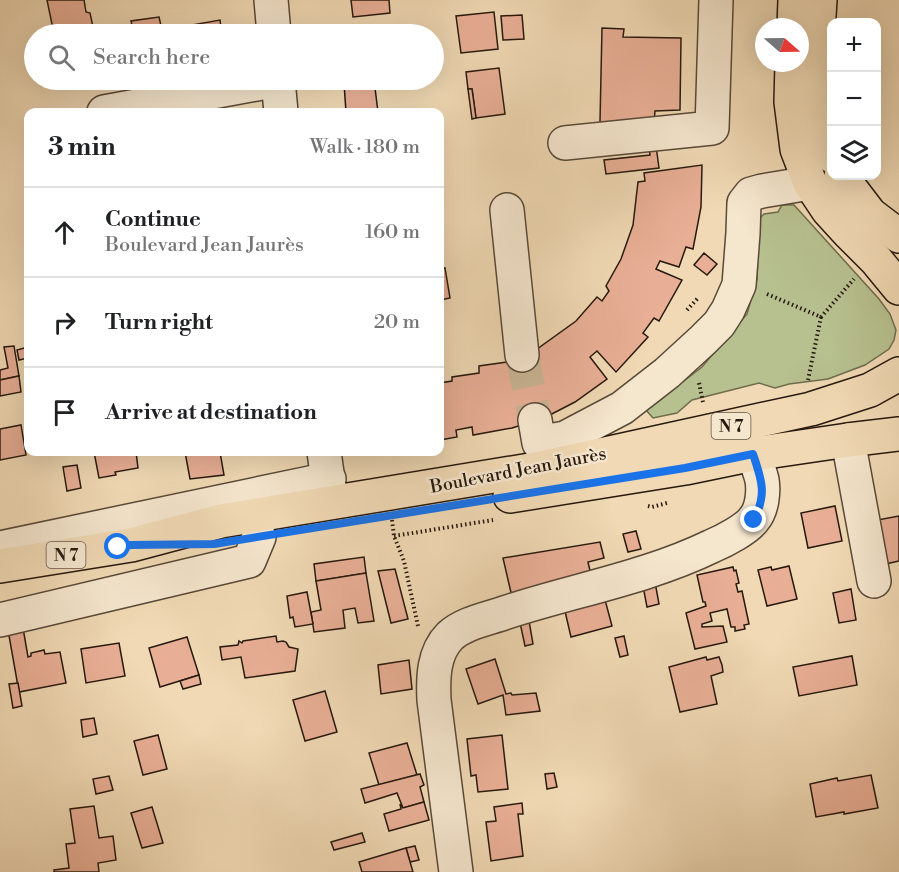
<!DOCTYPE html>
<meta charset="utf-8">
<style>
:root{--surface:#fff;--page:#f2f2f2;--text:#202124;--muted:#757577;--line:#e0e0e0}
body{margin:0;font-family:"Libre Bodoni",serif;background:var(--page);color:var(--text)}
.controls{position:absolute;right:18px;top:18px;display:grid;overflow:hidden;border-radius:12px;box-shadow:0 6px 24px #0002}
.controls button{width:54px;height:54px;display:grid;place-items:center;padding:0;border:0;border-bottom:2px solid var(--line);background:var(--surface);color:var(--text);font:30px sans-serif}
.compass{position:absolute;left:755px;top:18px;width:54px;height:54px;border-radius:50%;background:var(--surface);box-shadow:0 6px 24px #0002;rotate:110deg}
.stop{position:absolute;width:18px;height:18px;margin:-14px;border:4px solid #1a73e8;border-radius:50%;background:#fff}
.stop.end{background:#1a73e8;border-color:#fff;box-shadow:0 2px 6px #0008}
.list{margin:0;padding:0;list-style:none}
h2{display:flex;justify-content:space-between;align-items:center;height:78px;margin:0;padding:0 24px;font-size:26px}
h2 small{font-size:20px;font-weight:400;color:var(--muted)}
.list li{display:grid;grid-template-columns:39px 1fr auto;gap:18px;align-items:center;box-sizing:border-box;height:90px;padding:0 24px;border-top:2px solid var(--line)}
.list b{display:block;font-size:22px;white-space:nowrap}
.list p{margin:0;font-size:20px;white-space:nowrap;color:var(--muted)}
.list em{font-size:20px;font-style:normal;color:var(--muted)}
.icon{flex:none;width:33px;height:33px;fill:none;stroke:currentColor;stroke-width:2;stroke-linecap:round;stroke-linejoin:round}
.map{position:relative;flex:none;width:899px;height:872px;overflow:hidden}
.search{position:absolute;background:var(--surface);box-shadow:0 6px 24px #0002;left:24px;top:24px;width:420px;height:66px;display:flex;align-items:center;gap:15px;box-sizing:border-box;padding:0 21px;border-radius:33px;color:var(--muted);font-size:22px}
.panel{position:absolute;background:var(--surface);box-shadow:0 6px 24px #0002;left:24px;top:108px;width:420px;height:348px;border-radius:12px}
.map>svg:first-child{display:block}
</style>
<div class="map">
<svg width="899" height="872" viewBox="0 0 899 872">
<rect width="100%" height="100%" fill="#f0d9b4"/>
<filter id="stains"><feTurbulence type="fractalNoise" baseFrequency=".00333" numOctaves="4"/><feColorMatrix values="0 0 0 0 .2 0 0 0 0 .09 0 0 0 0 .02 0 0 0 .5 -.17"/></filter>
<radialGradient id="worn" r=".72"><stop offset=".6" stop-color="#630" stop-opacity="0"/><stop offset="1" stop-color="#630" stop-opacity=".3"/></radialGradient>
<polygon fill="#b7c08f" stroke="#6f6c4e" stroke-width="1.5" points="782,205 794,205 879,299 890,314 896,330 894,340 889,349 865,365 828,379 789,384 775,388 759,383 692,400 677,413 653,418 646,410 702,367 747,314 757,279 759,219 764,214 778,212"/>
<g fill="#e9af96" stroke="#27190e" stroke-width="1.5">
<polygon points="47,0 84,0 86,12 90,13 93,27 54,34"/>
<polygon points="351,0 389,0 390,13 353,17"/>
<polygon points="494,12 498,49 461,53 456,16"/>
<polygon points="522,15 524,39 503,40 501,16"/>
<polygon points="159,17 162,30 134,34 131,21"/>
<polygon points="220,20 222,34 188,34 186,26"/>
<polygon points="602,28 624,29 623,37 681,38 680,110 655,111 654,123 600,122"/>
<polygon points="499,68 505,114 476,118 472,89 468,89 466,72"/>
<polygon points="374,80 378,112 346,112 344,83"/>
<polygon points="468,89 472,89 476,118 472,119"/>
<polygon points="656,146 659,168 606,174 604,160 650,155 649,147"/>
<polygon points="702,165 701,207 693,249 686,247 679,267 660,261 656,269 682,280 659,321 654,318 643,333 648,337 616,372 597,351 590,357 607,379 575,402 544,418 512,428 473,435 472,427 456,430 457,437 440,440 440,383 452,381 452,377 479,373 479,366 507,362 537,349 576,321 597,297 602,301 609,291 606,286 621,259 633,225 638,182 645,181 644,173"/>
<polygon points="704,253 717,264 707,275 694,265"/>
<polygon points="445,268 450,298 440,300 440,269"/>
<polygon points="14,346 19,376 0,380 0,370 8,368 4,347"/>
<polygon points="28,347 28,358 19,360 17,350"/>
<polygon points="19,376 21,392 0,396 0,380"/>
<polygon points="21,425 26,455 0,460 0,429"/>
<polygon points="94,452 136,452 138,468 115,472 116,475 99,478"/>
<polygon points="185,452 220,452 224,475 190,479"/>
<polygon points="77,465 81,488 67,491 63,467"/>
<polygon points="835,506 842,541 808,548 801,513"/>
<polygon points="899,516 899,561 881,565 872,521"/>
<polygon points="636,531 641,549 628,552 623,534"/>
<polygon points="600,542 604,558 588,562 591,575 512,597 503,558"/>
<polygon points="364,557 366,573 316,581 314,564"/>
<polygon points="789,566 797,599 767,606 758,570 771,567 772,570"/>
<polygon points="733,567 734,571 736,570 739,583 736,584 738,592 742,591 749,624 744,625 745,629 735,631 735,627 731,627 727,609 710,613 712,621 702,624 702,627 723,626 727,642 695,649 686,613 706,606 705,602 703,602 697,575"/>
<polygon points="395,569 408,619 391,623 378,571"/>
<polygon points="366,573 374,621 358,623 355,608 343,610 345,628 314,632 311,612 321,610 316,581"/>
<polygon points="655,582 659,604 647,607 643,586"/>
<polygon points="851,589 856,620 839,623 833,593"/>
<polygon points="307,592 313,624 295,627 293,617 290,618 287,596"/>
<polygon points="604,596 612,626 571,637 564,607"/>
<polygon points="528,615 533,644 525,646 519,618"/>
<polygon points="23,628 28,657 31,656 31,653 44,650 45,654 60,652 66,683 19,692 8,630"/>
<polygon points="276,636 277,642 283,641 286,642 289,647 298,649 295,671 245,678 241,657 222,660 220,647 238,645 239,641 242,643 243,641"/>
<polygon points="624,636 628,655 620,657 615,638"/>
<polygon points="187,637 199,675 160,687 149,648"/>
<polygon points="119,643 125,676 86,683 81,649"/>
<polygon points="852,656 857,685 799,696 793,667"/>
<polygon points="706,657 707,660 719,657 722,665 723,672 711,676 717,704 680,712 669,667"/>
<polygon points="495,659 506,694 511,693 512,695 536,693 540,711 506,715 503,695 478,704 466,669"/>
<polygon points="409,660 412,689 381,694 378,665"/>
<polygon points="199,675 201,684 183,689 180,681"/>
<polygon points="18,683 22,706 13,708 9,684"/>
<polygon points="325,691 337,732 305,741 293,700"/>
<polygon points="94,718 97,734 83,737 81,720"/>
<polygon points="158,735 167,769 143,775 134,741"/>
<polygon points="502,735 508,789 478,792 476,775 471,776 467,739"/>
<polygon points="407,743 417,775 379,785 369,753"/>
<polygon points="554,773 557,787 547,789 545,774"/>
<polygon points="420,774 424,785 420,787 424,802 403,808 397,793 365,803 361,789"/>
<polygon points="871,775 878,808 844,814 844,812 816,817 810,784 837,778 838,781"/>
<polygon points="109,776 113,790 96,794 93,779"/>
<polygon points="424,802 429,820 389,831 384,814 401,809 400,804 403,808"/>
<polygon points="522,803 523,814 518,814 523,856 491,861 486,822 496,821 494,807"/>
<polygon points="94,806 99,838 113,836 116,860 98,863 99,872 54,872 54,870 69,868 66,844 75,843 70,809"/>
<polygon points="152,807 163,843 142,848 131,813"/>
<polygon points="362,833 365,842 334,850 331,842"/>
<polygon points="415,846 419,860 410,862 406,848"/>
<polygon points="406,848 413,872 362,872 359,862"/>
</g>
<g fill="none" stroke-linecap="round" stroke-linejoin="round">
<polyline stroke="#c8b393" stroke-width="33" stroke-dasharray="33 16" stroke-linecap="butt" points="522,355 535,420"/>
<g stroke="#594938" stroke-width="36">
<g id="minor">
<polyline points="271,0 274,34"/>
<polyline points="278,80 281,112"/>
<polyline points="104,112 278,80"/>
<polyline points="565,143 712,128 716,0"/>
<polyline points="507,210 522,355"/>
<polyline points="535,420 539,443 565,438 622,408 667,373 703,340 719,324 728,310 739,285 743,233 744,203 751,194 762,191 810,183"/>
<polyline points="848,440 874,581"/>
<polyline points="324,452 331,501"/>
<polyline points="0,548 329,479"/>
<polyline points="0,620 249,561 259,537"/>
<path d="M456,872L434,700C433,679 433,653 450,636C464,623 487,619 504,613C574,590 646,578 712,546C724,541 747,529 754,519C762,510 764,492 762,480C760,471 756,462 753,454"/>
</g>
</g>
<g stroke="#27190e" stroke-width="36">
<g id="major">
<path d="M820,0C817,52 809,107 832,156"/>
<polyline points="794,27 795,0"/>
<polyline points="792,63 791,102 797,149 810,183 828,210 849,233 876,260 899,288"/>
<polyline points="841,176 870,214 899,236"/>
<polyline points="510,496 685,468 753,454 848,440 899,434"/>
<polyline points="0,566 131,545 221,521 536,469 811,409 870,390 899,374"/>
</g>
</g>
<g stroke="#27190e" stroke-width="4" stroke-dasharray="1.5 3" stroke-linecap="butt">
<polyline points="767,294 821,317 854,279"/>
<polyline points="687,310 698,298"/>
<polyline points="808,380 821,317"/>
<polyline points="699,383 703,402"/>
<polyline points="648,506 652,507 667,503"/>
<polyline points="392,520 394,536 404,561 418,626"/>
<polyline points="394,536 493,520"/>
</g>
<use href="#minor" stroke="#f5e6ce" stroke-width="33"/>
<use href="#major" stroke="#f0d9b4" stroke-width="33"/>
</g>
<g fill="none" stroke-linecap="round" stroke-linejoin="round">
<path stroke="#1a73e8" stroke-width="8" d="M118,547L131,545L214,544L685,468L753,454C762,481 767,493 754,520"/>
</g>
<g text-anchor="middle" stroke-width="5" stroke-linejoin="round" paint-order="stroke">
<g fill="#f5e6ce" stroke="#655648" stroke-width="1.5">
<rect x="711.5" y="413" width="39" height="26" rx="4.5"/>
<rect x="46.5" y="542" width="39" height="26" rx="4.5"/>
</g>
<g font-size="16" font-weight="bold" fill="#27190e">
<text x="731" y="432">N 7</text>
<text x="66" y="561">N 7</text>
</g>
<g font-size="18" fill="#27190e" stroke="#f5e6ce">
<text transform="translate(518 470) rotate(-11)" y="6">Boulevard Jean Jaurès</text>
</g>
</g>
<rect width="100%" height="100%" filter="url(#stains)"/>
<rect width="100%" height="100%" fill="url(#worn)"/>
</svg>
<div class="controls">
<button>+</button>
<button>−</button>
<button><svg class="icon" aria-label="layers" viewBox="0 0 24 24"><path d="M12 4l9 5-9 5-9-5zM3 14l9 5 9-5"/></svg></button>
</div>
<svg class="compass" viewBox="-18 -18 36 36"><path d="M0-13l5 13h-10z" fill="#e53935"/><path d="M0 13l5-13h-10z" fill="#757577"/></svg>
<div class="stop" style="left:118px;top:547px"></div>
<div class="stop end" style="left:754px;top:520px"></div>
<div class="search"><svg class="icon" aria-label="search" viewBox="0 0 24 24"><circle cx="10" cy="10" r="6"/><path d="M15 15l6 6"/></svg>Search here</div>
<section class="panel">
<h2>3 min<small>Walk · 180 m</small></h2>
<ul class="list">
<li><svg class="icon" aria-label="ahead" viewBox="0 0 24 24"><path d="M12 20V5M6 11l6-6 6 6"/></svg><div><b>Continue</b><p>Boulevard Jean Jaurès</p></div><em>160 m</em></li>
<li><svg class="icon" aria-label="right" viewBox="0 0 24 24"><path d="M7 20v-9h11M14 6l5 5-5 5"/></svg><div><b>Turn right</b></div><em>20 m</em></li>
<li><svg class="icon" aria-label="arrive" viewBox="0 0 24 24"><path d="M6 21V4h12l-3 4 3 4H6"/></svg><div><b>Arrive at destination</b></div></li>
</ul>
</section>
</div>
